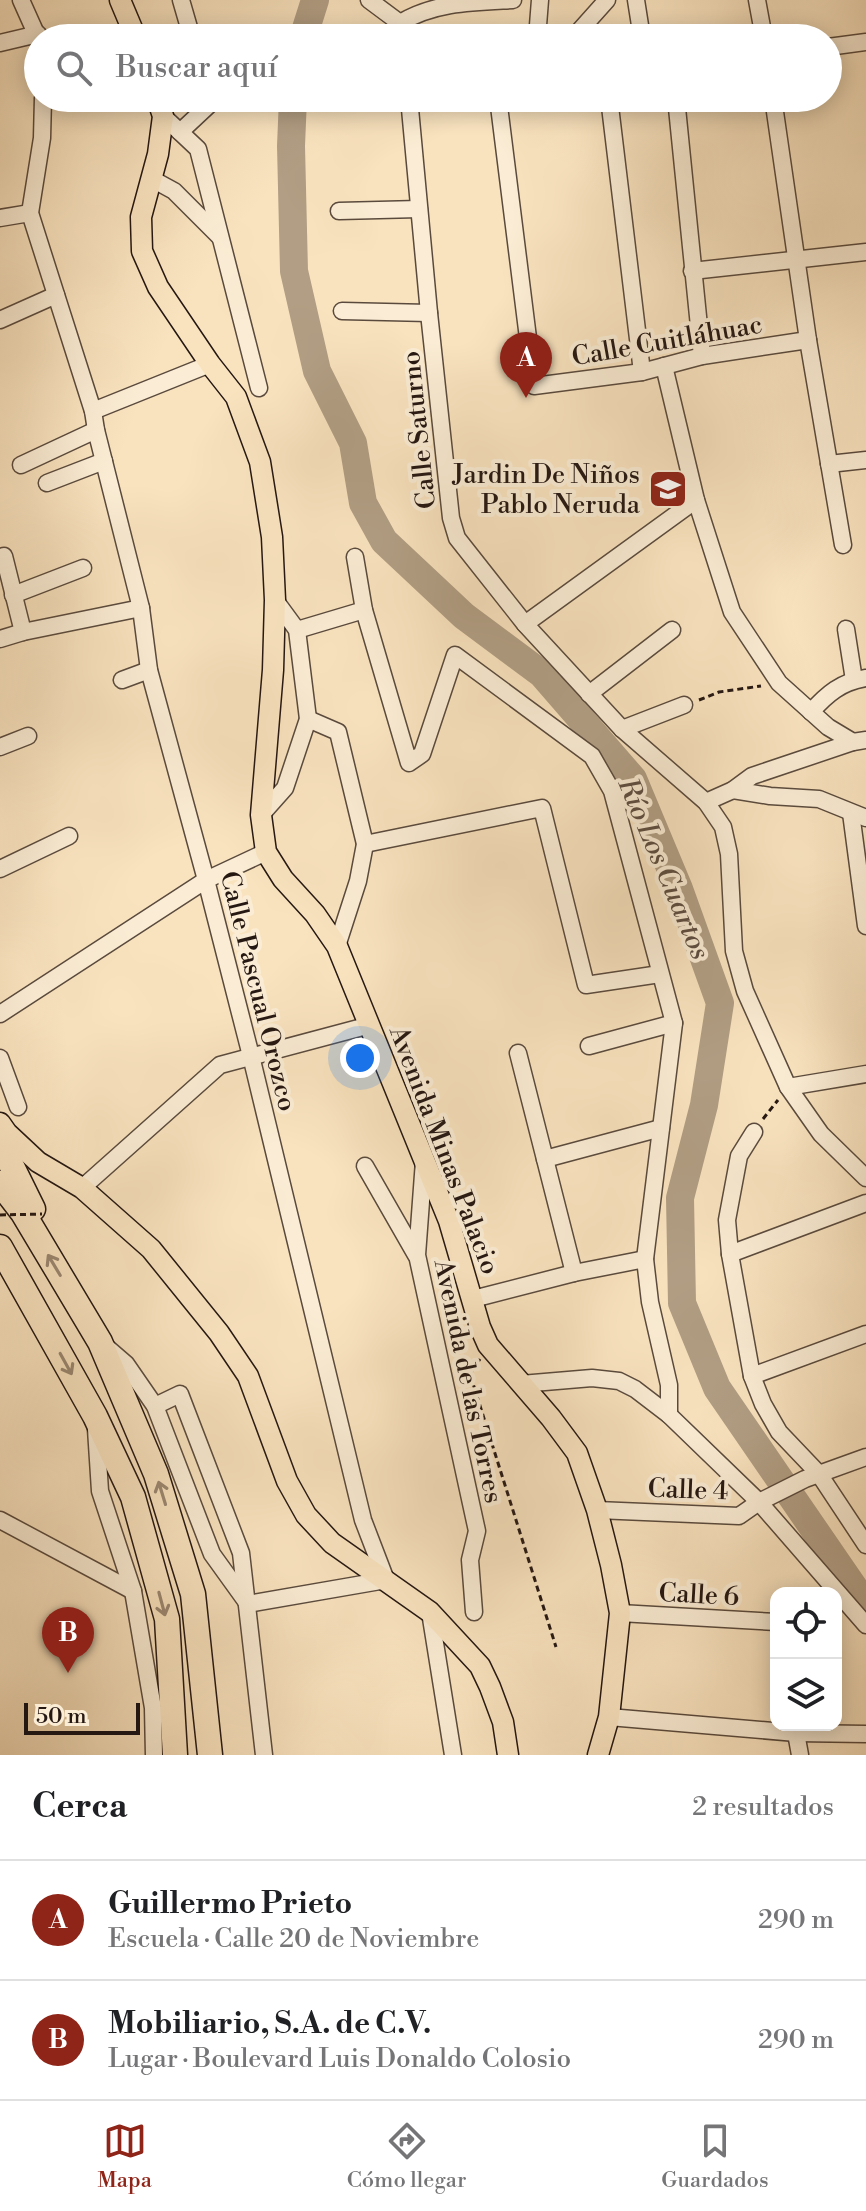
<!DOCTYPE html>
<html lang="es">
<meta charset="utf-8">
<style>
:root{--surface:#fff;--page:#f6f6f6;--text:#202124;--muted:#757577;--line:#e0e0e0;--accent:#8f2418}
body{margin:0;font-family:"Libre Bodoni",serif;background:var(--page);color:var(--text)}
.controls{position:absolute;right:24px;bottom:24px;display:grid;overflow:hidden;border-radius:16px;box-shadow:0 4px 20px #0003}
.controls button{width:72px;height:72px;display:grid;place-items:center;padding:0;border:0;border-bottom:2px solid var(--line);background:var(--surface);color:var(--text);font:40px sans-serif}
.scale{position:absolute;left:24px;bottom:20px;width:116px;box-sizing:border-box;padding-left:8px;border:4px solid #251712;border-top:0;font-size:22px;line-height:28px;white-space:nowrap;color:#251712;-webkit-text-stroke:6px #fbedd5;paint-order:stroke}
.you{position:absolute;left:360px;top:1058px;width:28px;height:28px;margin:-20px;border:6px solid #fff;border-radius:50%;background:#1a73e8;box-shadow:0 0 0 12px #1a73e833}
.badge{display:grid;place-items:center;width:52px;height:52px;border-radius:50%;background:var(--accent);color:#fff;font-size:26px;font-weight:700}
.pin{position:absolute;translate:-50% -66px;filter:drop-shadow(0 2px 4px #0008)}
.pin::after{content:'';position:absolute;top:42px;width:28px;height:24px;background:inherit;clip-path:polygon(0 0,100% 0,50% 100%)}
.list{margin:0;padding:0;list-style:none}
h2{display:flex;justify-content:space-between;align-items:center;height:104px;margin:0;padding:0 32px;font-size:34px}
h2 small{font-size:26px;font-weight:400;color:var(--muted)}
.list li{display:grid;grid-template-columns:52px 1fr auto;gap:24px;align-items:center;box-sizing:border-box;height:120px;padding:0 32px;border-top:2px solid var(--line)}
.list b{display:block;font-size:30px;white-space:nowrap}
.list p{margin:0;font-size:26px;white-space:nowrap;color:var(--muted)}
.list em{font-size:26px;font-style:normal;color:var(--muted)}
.icon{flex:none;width:44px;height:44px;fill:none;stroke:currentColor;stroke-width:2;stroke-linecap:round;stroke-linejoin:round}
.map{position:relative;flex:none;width:866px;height:1755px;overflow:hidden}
.search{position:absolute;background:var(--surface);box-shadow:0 4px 20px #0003;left:24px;right:24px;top:24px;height:88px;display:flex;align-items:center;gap:20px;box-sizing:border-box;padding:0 28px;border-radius:44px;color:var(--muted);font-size:30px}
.sheet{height:344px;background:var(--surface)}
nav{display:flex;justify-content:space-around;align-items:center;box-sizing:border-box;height:112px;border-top:2px solid var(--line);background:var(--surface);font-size:22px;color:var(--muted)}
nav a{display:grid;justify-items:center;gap:4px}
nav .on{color:var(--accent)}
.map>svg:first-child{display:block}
</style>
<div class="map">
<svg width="866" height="1755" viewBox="0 0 866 1755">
<rect width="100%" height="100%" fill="#f9e3bf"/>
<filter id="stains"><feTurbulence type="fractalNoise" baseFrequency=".0025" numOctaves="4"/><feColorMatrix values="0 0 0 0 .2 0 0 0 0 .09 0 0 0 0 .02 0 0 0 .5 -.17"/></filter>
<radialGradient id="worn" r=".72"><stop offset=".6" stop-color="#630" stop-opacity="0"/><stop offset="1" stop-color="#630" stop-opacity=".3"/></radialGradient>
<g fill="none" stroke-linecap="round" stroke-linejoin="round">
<g stroke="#b19e84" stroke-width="28">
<polyline points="303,38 315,0"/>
<polyline points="293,98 291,146 294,271 317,371 353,443 363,503 384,541 464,616 542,674 633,779 679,889 720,1003 704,1105 680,1198 682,1303 717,1388 866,1605"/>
</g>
<g stroke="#5a4a3d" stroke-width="19">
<g id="minor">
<polyline points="21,0 38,38"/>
<polyline points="181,0 192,38"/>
<polyline points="369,0 420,38"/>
<polyline points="636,0 642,38"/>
<polyline points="757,0 764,38"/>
<path d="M402,38L400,23C435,2 474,2 513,0"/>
<polyline points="537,38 540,0"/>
<polyline points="573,38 607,0"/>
<polyline points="0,43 38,34"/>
<polyline points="828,47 866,42"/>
<polyline points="43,98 42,138 30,213 93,411 96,430 141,608 149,670 206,880 251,1056 363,1520 386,1580 248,1604 212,1554 155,1406 126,1364 104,1345"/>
<polyline points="409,98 429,313 451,518 457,538 525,624 622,729 706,802 723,827 729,854 734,951 745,991 788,1087 821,1134 866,1178"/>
<polyline points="498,98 534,386 642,372 702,356 808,340"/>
<polyline points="609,98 642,372"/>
<polyline points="773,98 808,340 843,545"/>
<polyline points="677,108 702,356"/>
<polyline points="163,116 198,149 259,388"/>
<polyline points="180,132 211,103 209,98"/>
<polyline points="152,179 174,191 220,237"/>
<polyline points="339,211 419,209"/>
<polyline points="0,218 30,213"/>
<polyline points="692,271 866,252"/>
<polyline points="342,311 429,313"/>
<polyline points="0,320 56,295"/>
<polyline points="664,366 696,500 732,612 779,683 828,727 853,742"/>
<polyline points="93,411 210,364"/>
<polyline points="829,464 866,460"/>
<polyline points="21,465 96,430"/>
<polyline points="47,483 104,461"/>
<polyline points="4,556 23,632"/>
<polyline points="355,557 364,610 409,763 422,754 455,655 592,756 612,791 674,1023 645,1259 650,1302 669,1385 669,1415"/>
<polyline points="13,595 83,568"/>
<polyline points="525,624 696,500"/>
<polyline points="846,629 854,680"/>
<polyline points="297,630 364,610"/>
<polyline points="0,639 23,632 141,608"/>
<polyline points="122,680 149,670"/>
<polyline points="589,694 672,630"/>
<path d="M811,712C827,694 841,682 866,678"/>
<polyline points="308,719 338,732 365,844 358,881 337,946"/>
<polyline points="622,729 684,705"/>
<polyline points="0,747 28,736"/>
<polyline points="733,790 770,796 819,799 866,818"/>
<polyline points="706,802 733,790 752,776 853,742 866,740"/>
<polyline points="851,813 866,926"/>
<polyline points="261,815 285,788 308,719 297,630 275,600"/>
<polyline points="365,844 542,808 586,985 660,974"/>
<polyline points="0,869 69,836"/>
<polyline points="0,1014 206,880 266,852"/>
<polyline points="589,1046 674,1023"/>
<polyline points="518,1053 574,1273"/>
<polyline points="0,1058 18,1107"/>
<polyline points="788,1087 866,1074"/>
<polyline points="754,1132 739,1156 727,1220 730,1254 752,1376 763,1404 779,1432 819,1474 866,1545"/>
<polyline points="545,1159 661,1128"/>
<polyline points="424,1161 417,1255 477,1531 470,1560 474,1612"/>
<polyline points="365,1166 416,1255"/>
<polyline points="82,1188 220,1065 370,1025"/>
<polyline points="730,1254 866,1203"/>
<polyline points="473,1299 574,1273 645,1259"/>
<polyline points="752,1376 866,1334"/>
<polyline points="521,1384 592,1378 619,1381 635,1389 669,1415 759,1502 866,1625"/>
<polyline points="155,1406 180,1394 241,1553 264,1755"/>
<polyline points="96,1429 100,1491 133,1591 153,1708 154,1755"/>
<polyline points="597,1510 739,1516 759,1502 805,1479 866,1457"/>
<polyline points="0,1520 133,1591"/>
<polyline points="430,1612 453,1755"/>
<polyline points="620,1613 776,1622"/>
<polyline points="609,1717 796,1733 866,1734"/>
<polyline points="796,1733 800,1755"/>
</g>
</g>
<g stroke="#251712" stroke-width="23">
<g id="major">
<polyline points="120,0 136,38"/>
<polyline points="157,98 163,116 158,154 141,217 142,251 158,287 210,364 236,397 260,462 272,537 275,600 273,670 261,815 266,852 283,879 315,914 337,946 449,1221 480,1327 488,1345 551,1418 577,1453 597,1510 611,1565 620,1613 609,1717 598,1755"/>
<polyline points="0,1123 7,1133 38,1162 82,1188 151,1249 219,1333 248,1376 287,1481 306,1515 332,1543 430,1612 480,1666 490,1687 503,1722 508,1755"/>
</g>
</g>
<g stroke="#251712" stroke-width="27">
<g id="highway">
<polyline points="0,1142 33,1209"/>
<polyline points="0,1183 23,1213 100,1342 156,1474 193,1594 210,1755"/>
<polyline points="0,1247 95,1416 133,1497 167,1619 175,1755"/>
</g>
</g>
<g stroke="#251712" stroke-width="3" stroke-dasharray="6 4" stroke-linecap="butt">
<polyline points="699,700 719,692 761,686"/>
<polyline points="763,1119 778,1100"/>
<polyline points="480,1359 470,1374 556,1647"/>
</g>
<use href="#minor" stroke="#fbedd5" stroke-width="16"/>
<use href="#major" stroke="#f9e3bf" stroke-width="20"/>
<use href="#highway" stroke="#f9e3bf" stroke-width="24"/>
<polyline stroke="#251712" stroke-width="3" stroke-dasharray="6 4" stroke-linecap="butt" points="0,1215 42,1214"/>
</g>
<defs><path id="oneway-shaft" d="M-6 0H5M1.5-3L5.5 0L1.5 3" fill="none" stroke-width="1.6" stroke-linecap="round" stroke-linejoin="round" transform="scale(2)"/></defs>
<g stroke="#9a8771">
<use href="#oneway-shaft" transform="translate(54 1265) rotate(-121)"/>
<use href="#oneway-shaft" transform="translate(66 1364) rotate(61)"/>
<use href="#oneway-shaft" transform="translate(162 1493) rotate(-107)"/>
<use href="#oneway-shaft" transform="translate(162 1604) rotate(75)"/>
</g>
<defs>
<g id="school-square" transform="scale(2)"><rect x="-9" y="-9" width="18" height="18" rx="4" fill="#8f2418" stroke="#fbedd5"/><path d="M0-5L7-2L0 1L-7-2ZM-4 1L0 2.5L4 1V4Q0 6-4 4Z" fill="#fff"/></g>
</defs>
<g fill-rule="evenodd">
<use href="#school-square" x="668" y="489"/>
</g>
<g text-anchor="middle" stroke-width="8" stroke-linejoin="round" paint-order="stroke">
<g font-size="26" fill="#251712" stroke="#fbedd5">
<text transform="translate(667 340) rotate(-10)" y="9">Calle Cuitláhuac</text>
<text transform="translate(418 430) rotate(-96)" y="9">Calle Saturno</text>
<text transform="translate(259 991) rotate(76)" y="9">Calle Pascual Orozco</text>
<text transform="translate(445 1150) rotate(69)" y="9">Avenida Minas Palacio</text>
<text transform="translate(469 1381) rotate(78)" y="9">Avenida de las Torres</text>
<text transform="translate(688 1489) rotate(2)" y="9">Calle 4</text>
<text transform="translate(699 1594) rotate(3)" y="9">Calle 6</text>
</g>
<g font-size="26" fill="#251712" stroke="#fbedd5" text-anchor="end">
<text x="640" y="483">Jardin De Niños<tspan x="640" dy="30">Pablo Neruda</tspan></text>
</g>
<g font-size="28" font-style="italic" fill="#5d4d40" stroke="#fbedd5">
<text transform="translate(665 868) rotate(67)" y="10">Río Los Cuartos</text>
</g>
</g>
<rect width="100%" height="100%" filter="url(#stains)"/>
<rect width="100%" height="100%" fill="url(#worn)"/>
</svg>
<div class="controls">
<button><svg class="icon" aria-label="locate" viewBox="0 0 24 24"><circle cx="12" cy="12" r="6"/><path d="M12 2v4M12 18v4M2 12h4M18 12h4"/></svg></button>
<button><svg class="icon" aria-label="layers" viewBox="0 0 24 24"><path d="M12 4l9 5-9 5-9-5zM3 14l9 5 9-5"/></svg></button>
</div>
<div class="scale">50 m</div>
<div class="you"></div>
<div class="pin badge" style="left:526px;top:398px">A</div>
<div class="pin badge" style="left:68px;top:1673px">B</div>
<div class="search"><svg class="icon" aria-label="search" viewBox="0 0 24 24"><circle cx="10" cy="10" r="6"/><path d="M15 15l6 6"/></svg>Buscar aquí</div>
</div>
<section class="sheet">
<h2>Cerca<small>2 resultados</small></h2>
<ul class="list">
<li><span class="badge">A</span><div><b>Guillermo Prieto</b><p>Escuela · Calle 20 de Noviembre</p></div><em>290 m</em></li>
<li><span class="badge">B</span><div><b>Mobiliario, S.A. de C.V.</b><p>Lugar · Boulevard Luis Donaldo Colosio</p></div><em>290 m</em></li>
</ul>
</section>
<nav>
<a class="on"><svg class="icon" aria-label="map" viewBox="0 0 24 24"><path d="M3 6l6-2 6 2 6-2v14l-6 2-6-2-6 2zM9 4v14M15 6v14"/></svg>Mapa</a>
<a><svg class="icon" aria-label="directions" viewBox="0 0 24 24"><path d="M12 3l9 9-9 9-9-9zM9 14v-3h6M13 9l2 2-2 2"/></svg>Cómo llegar</a>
<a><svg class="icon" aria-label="saved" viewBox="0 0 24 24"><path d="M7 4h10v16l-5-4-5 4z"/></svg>Guardados</a>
</nav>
